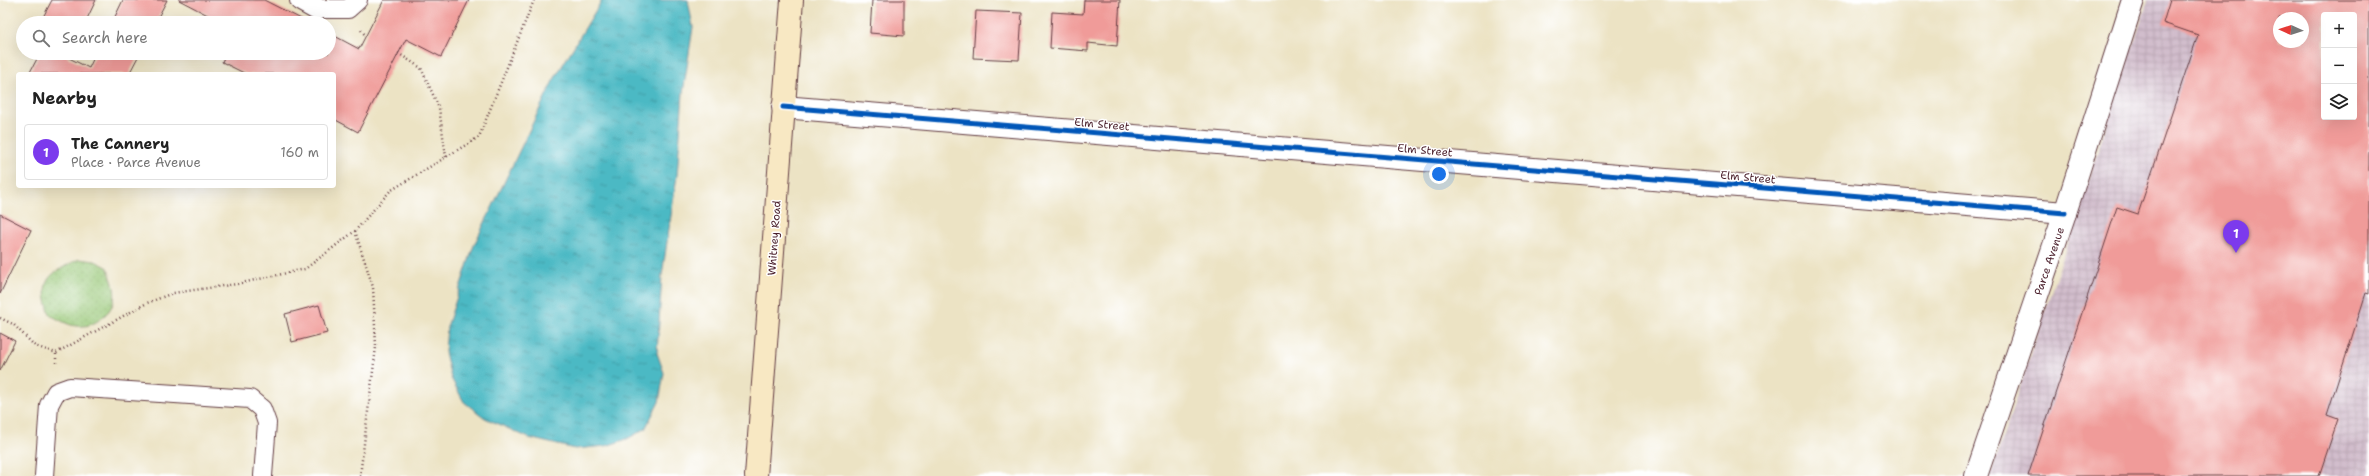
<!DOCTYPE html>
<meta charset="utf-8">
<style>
:root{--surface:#fff;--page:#f2f2f2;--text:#222;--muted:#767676;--line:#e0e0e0;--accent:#7c3aed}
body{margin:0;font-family:"Shantell Sans",sans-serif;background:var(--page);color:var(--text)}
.controls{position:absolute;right:12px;top:12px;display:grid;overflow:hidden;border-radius:4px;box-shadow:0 4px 16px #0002}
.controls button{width:36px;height:36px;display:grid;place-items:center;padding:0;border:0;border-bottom:1px solid var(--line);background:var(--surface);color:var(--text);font:20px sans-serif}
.compass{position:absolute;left:2273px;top:12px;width:36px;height:36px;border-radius:50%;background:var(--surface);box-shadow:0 4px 16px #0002;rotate:273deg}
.you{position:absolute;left:1439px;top:174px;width:14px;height:14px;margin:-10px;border:3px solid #fff;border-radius:50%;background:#1a73e8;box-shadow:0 0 0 6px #1a73e833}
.badge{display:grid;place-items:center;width:26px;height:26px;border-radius:50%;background:var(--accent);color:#fff;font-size:13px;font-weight:700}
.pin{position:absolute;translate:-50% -33px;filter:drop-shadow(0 1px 2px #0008)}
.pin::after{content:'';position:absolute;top:21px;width:14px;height:12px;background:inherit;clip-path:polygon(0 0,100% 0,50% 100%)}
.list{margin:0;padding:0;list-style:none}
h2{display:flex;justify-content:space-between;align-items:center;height:52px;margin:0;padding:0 16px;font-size:17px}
h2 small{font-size:13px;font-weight:400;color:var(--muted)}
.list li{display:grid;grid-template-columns:26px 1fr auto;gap:12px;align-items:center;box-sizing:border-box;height:56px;margin:0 8px 8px;padding:0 8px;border:1px solid var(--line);border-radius:4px}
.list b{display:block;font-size:15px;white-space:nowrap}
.list p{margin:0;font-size:13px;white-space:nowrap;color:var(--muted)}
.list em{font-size:13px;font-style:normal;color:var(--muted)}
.icon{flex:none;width:22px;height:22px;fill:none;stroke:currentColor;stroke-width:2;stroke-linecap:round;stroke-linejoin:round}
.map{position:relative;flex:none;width:2369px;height:476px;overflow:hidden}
.search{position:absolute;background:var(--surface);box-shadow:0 4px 16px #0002;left:16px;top:16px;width:320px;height:44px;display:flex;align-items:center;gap:10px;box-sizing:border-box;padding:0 14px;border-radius:22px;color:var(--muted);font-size:15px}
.panel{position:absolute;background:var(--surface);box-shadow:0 4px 16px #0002;left:16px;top:72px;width:320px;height:116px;border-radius:4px}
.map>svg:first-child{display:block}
</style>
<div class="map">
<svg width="2369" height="476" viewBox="0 0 2369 476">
<defs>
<pattern id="industrial-grid" width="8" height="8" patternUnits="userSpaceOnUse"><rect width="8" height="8" fill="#d1bdcc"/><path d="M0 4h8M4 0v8" fill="none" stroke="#b5a2af"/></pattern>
<pattern id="grass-dots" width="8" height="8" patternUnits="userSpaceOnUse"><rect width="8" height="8" fill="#98c877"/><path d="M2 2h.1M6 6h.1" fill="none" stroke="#84ab67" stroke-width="1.8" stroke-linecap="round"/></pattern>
<pattern id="water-ripples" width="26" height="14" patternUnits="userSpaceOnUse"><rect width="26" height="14" fill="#4bb9c4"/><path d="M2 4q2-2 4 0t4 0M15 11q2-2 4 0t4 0" fill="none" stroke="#40969f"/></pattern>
</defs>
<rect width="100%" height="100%" fill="#fff"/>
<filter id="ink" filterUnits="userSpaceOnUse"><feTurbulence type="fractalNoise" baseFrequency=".025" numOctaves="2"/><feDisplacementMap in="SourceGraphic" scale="8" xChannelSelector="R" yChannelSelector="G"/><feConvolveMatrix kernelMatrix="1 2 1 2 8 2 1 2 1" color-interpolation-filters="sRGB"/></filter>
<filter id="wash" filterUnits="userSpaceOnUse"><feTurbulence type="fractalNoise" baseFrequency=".012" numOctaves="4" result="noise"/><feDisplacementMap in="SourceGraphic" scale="16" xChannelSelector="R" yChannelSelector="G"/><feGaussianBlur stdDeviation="0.9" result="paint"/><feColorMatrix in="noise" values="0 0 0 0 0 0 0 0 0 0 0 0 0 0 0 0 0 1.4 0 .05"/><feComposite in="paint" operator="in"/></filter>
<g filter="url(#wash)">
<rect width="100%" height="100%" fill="#ece3c4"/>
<path fill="url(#industrial-grid)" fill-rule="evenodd" d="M2148,0H2369V476H1990ZM2324,15H2354V117H2324ZM2279,18H2303V42H2279Z"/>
<path fill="url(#grass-dots)" stroke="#717451" d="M79,259L95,261L107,267C116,289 121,304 99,320C92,325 85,327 76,326C67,325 58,319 50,315C38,278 48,275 79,259Z"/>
<polygon fill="url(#water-ripples)" stroke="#4a6c78" points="602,0 688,0 693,27 683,93 677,176 662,275 657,353 664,373 659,402 645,429 627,439 606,446 575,449 529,438 485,418 464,402 451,378 445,352 447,327 474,245 553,81"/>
<g id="blocks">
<g fill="#f09b99" fill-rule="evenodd">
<polygon points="52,0 96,0 85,23 40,23"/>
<polygon points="123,0 167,0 155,23 112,23"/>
<polygon points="179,0 264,0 309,23 223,23"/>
<polygon points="384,0 469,0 441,57 406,39 358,132 334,119 334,74 246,74 222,62 226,53 329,53 329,33 359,49"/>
<polygon points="872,0 904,0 904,36 870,33"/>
<polygon points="1084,0 1120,0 1117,46 1088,43 1088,51 1050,48 1052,12 1083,14"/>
<path d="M2170,0H2369V294L2366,293L2327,415L2338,419L2319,476H2028L2117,207L2138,214L2198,35L2163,23ZM2324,15H2354V117H2324ZM2279,18H2303V42H2279Z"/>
<polygon points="976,11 1022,13 1019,60 973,58"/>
<polygon points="30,53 69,53 67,57 89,68 96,53 140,53 129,74 29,74 38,57"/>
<polygon points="0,214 31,230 0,294"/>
<polygon points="319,305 327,333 292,342 285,314"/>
<polygon points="0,333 15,341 0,371"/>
</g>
</g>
</g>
<g filter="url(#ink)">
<use href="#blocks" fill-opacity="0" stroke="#623c42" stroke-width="1"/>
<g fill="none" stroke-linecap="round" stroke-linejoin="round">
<g stroke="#623c42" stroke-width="20">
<g id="service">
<polyline points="317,9 348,9 358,0"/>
<polyline points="44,476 49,405 56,392 70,387 250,399 262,409 267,423 263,476"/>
</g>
</g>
<g stroke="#623c42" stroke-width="24">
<g id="minor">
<polyline points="301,0 317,9"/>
<polyline points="783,107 2065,213"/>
<polyline points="1976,476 2065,213 2133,0"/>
</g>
</g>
<g stroke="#623c42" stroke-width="24">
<polyline id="secondary" points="756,476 792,0"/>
</g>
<g stroke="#623c42" stroke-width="2.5" stroke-dasharray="1 3" stroke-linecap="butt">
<polyline points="361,30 366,36"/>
<polyline points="398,53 421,68 439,108 446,157"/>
<polyline points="355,231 373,287 376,347 360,476"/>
<polyline points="0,318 13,324 35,346 56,353 147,303 173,293 237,284 305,269 355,231 390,191 479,137 534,0"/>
<polyline points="56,363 56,353"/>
</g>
<use href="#service" stroke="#fff" stroke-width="18"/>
<use href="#minor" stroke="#fff" stroke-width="22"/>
<use href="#secondary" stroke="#f8e8c3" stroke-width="22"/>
<g stroke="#fff" stroke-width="8">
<polyline id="cycleway" points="783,107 2065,213"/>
</g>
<use href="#cycleway" stroke="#0057b8" stroke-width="5"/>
</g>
</g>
<g text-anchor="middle" stroke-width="3" stroke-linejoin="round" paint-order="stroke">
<g font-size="11" fill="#4a1f2b" stroke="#fff">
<text transform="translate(1102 124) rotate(5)" y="4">Elm Street</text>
<text transform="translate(1425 150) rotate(5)" y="4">Elm Street</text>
<text transform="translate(1748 177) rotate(5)" y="4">Elm Street</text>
<text transform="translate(774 238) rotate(-86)" y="4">Whitney Road</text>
<text transform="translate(2049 261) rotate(-71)" y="4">Parce Avenue</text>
</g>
</g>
</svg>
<div class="controls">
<button>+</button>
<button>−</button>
<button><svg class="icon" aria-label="layers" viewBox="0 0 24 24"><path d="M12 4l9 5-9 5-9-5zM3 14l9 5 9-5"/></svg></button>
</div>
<svg class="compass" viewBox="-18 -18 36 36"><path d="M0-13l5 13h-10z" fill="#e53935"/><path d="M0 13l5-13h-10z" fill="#767676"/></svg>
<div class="you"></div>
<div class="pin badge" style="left:2236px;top:253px">1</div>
<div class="search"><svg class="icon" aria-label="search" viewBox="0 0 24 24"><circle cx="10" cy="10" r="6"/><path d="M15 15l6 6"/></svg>Search here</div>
<section class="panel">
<h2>Nearby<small></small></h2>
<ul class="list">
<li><span class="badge">1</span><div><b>The Cannery</b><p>Place · Parce Avenue</p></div><em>160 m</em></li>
</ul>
</section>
</div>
